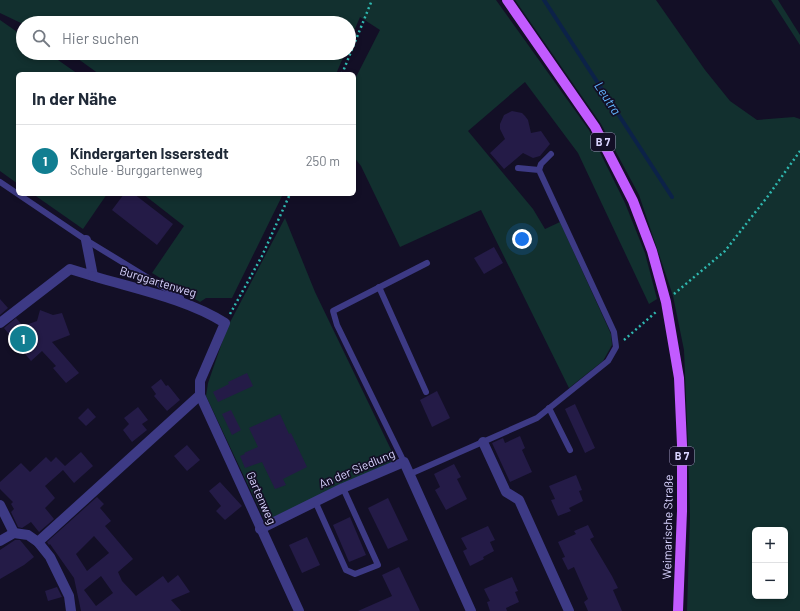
<!DOCTYPE html>
<html lang="de">
<meta charset="utf-8">
<style>
:root{--surface:#fff;--page:#f2f2f3;--text:#1f2937;--muted:#747a83;--line:#e0e1e3;--accent:#117e91}
body{margin:0;font-family:Barlow,sans-serif;background:var(--page);color:var(--text)}
.controls{position:absolute;right:12px;bottom:12px;display:grid;overflow:hidden;border-radius:6px;box-shadow:0 2px 6px #0003}
.controls button{width:36px;height:36px;display:grid;place-items:center;padding:0;border:0;border-bottom:1px solid var(--line);background:var(--surface);color:var(--text);font:20px sans-serif}
.you{position:absolute;left:522px;top:239px;width:14px;height:14px;margin:-10px;border:3px solid #fff;border-radius:50%;background:#1a73e8;box-shadow:0 0 0 6px #1a73e833}
.badge{display:grid;place-items:center;width:26px;height:26px;border-radius:50%;background:var(--accent);color:#fff;font-size:13px;font-weight:700}
.pin{position:absolute;translate:-50% -50%;border:2px solid #fff;box-shadow:0 1px 4px #0006}
.list{margin:0;padding:0;list-style:none}
h2{display:flex;justify-content:space-between;align-items:center;height:52px;margin:0;padding:0 16px;font-size:17px}
h2 small{font-size:13px;font-weight:400;color:var(--muted)}
.list li{display:grid;grid-template-columns:26px 1fr auto;gap:12px;align-items:center;box-sizing:border-box;height:72px;padding:0 16px;border-top:1px solid var(--line)}
.list b{display:block;font-size:15px;white-space:nowrap}
.list p{margin:0;font-size:13px;white-space:nowrap;color:var(--muted)}
.list em{font-size:13px;font-style:normal;color:var(--muted)}
.icon{flex:none;width:22px;height:22px;fill:none;stroke:currentColor;stroke-width:2;stroke-linecap:round;stroke-linejoin:round}
.map{position:relative;flex:none;width:800px;height:611px;overflow:hidden}
.search{position:absolute;background:var(--surface);box-shadow:0 2px 6px #0003;left:16px;top:16px;width:340px;height:44px;display:flex;align-items:center;gap:10px;box-sizing:border-box;padding:0 14px;border-radius:22px;color:var(--muted);font-size:15px}
.panel{position:absolute;background:var(--surface);box-shadow:0 2px 6px #0003;left:16px;top:72px;width:340px;height:124px;border-radius:6px}
.map>svg:first-child{display:block}
</style>
<div class="map">
<svg width="800" height="611" viewBox="0 0 800 611">
<rect width="100%" height="100%" fill="#130f26"/>
<g fill="#12302f" fill-rule="evenodd">
<polygon points="0,0 496,0 589,130 625,203 645,253 657,299 649,304 578,153 525,82 468,131 533,209 545,229 560,222 611,334 612,345 603,361 569,388 481,210 400,247 361,166 354,157 354,81 380,30 360,17 349,43 349,23 23,23 23,24 0,13"/>
<path d="M515,0H656L705,70L730,101L757,120L794,117L800,119V611H687L690,516L688,445L684,350L673,296L639,195L601,124ZM755,530H785V596H755Z"/>
<polygon points="771,0 778,0 800,35 800,45"/>
<polygon points="0,20 23,36 23,53 48,53 78,74 18,74 18,184 0,171"/>
<polygon points="70,53 345,53 336,74 99,74"/>
<polygon points="33,194 107,194 83,229"/>
<polygon points="143,194 283,194 232,298 206,298 200,302 152,273 184,226"/>
<polygon points="285,218 315,292 396,460 265,521 206,396 208,383 227,328"/>
</g>
<g fill="none" stroke-linecap="round" stroke-linejoin="round">
<polyline stroke="#0c2248" stroke-width="4" points="544,0 672,197"/>
</g>
<g fill="#241b47" fill-rule="evenodd">
<polygon points="512,111 522,113 525,116 528,120 531,133 541,131 550,144 540,156 533,158 523,153 504,169 490,153 505,139 500,129 500,124 504,115"/>
<polygon points="124,194 134,194 173,224 157,245 112,210"/>
<polygon points="494,247 503,263 484,274 474,258"/>
<polygon points="0,299 8,308 0,315"/>
<polygon points="40,310 53,315 62,313 70,335 52,342 79,373 66,383 53,368 56,366 42,351 31,361 4,328 16,318 23,326 37,321"/>
<polygon points="247,373 253,386 218,402 213,392 229,384 228,382"/>
<polygon points="161,379 166,386 168,385 180,400 167,411 154,396 156,394 151,387"/>
<polygon points="437,391 450,418 432,427 420,400"/>
<polygon points="575,404 595,448 585,453 565,409"/>
<polygon points="138,407 148,420 142,424 147,430 132,442 123,430 129,424 124,418"/>
<polygon points="88,408 96,417 86,426 78,418"/>
<polygon points="231,410 241,430 232,435 222,414"/>
<polygon points="280,414 289,434 291,433 307,467 283,479 286,485 275,489 262,462 245,468 240,456 245,454 244,453 258,447 249,428"/>
<polygon points="520,436 525,448 522,450 532,472 510,482 492,443 503,438 505,443"/>
<polygon points="187,445 200,460 187,471 174,456"/>
<polygon points="81,452 93,466 74,483 63,470 45,486 55,498 45,508 54,519 39,532 31,522 22,528 18,527 11,512 14,509 11,504 13,502 0,489 0,482 21,463 30,472 46,457 51,462 56,457 65,466"/>
<polygon points="454,464 461,477 457,479 467,499 446,510 435,490 440,487 434,474"/>
<polygon points="576,475 582,490 579,491 583,501 569,508 571,511 558,516 551,500 555,499 549,486"/>
<polygon points="220,482 242,506 225,520 216,511 221,506 209,491"/>
<path d="M97,497L104,504L100,508L111,521L105,526L133,559L118,572L122,581L136,596L163,576L168,583L178,575L190,592L171,600L181,611H81L74,578L50,544L49,545L47,542ZM94,536L109,553L87,571L76,554ZM101,576L113,593L96,606L84,590Z"/>
<polygon points="388,498 408,540 388,549 368,508"/>
<polygon points="350,517 366,555 349,562 333,525"/>
<polygon points="588,525 594,537 590,539 612,576 618,588 613,590 622,611 588,611 584,602 588,599 574,567 568,570 562,558 565,557 558,542 576,534 574,531"/>
<polygon points="488,526 495,540 490,542 494,551 483,557 484,559 470,566 463,551 467,549 461,538"/>
<polygon points="307,537 320,565 302,573 289,545"/>
<polygon points="15,540 20,540 34,557 24,565 0,579 0,550"/>
<polygon points="399,567 420,611 358,611 392,596 382,575"/>
<polygon points="512,577 518,591 515,592 519,602 506,608 507,611 490,611 487,602 490,601 484,589"/>
<polygon points="57,587 62,597 48,601 45,591"/>
</g>
<g fill="none" stroke-linecap="round" stroke-linejoin="round">
<g stroke="#2fb8b0" stroke-width="2.5" stroke-dasharray="2 3" stroke-linecap="butt">
<polyline points="342,74 372,0"/>
<polyline points="674,294 725,251 768,196 800,151"/>
<polyline points="230,314 262,256 290,194"/>
<polyline points="624,340 656,312"/>
</g>
<g stroke="#3d3a85" stroke-width="6">
<polyline points="539,170 541,164 551,154"/>
<polyline points="0,182 86,240 181,298"/>
<polyline points="379,287 426,392"/>
<polyline points="549,408 570,450"/>
<polyline points="404,462 337,325 333,311 427,263"/>
<polyline points="410,474 537,418 608,361 616,347 614,332 539,170 518,168"/>
<polyline points="315,501 346,570 355,574 378,565 343,488"/>
</g>
<g stroke="#3d3a85" stroke-width="10">
<polyline points="0,323 70,269 93,276 86,240"/>
<polyline points="200,395 299,611"/>
<polyline points="483,442 506,492 519,500 569,611"/>
<polyline points="0,505 14,533"/>
<polyline points="260,529 343,488 404,462 471,611"/>
<polyline points="0,541 14,533 28,535 38,542 50,557 69,596 71,611"/>
<path d="M38,542L200,395V381L225,323C187,299 136,289 93,276"/>
</g>
<polyline stroke="#c25bff" stroke-width="10" points="507,0 595,127 633,201 652,251 666,302 679,378 682,445 682,511 678,611"/>
</g>
<g text-anchor="middle" stroke-width="3.5" stroke-linejoin="round" paint-order="stroke">
<g fill="#130f26" stroke="#9e99be" stroke-width="1">
<rect x="591" y="133" width="24" height="18" rx="3"/>
<rect x="670" y="447" width="24" height="18" rx="3"/>
</g>
<g font-size="11" font-weight="bold" fill="#d9d4ff">
<text x="603" y="146">B 7</text>
<text x="682" y="460">B 7</text>
</g>
<g font-size="12" fill="#d9d4ff" stroke="#130f26">
<text transform="translate(158 282) rotate(17)" y="4">Burggartenweg</text>
<text transform="translate(357 469) rotate(-23)" y="4">An der Siedlung</text>
<text transform="translate(261 498) rotate(66)" y="4">Gartenweg</text>
<text transform="translate(668 527) rotate(-89)" y="4">Weimarische Straße</text>
</g>
<g font-size="13" font-style="italic" fill="#62b6ff" stroke="#130f26">
<text transform="translate(608 98) rotate(57)" y="5">Leutra</text>
</g>
</g>
</svg>
<div class="controls">
<button>+</button>
<button>−</button>
</div>
<div class="you"></div>
<div class="pin badge" style="left:23px;top:339px">1</div>
<div class="search"><svg class="icon" aria-label="search" viewBox="0 0 24 24"><circle cx="10" cy="10" r="6"/><path d="M15 15l6 6"/></svg>Hier suchen</div>
<section class="panel">
<h2>In der Nähe<small></small></h2>
<ul class="list">
<li><span class="badge">1</span><div><b>Kindergarten Isserstedt</b><p>Schule · Burggartenweg</p></div><em>250 m</em></li>
</ul>
</section>
</div>
